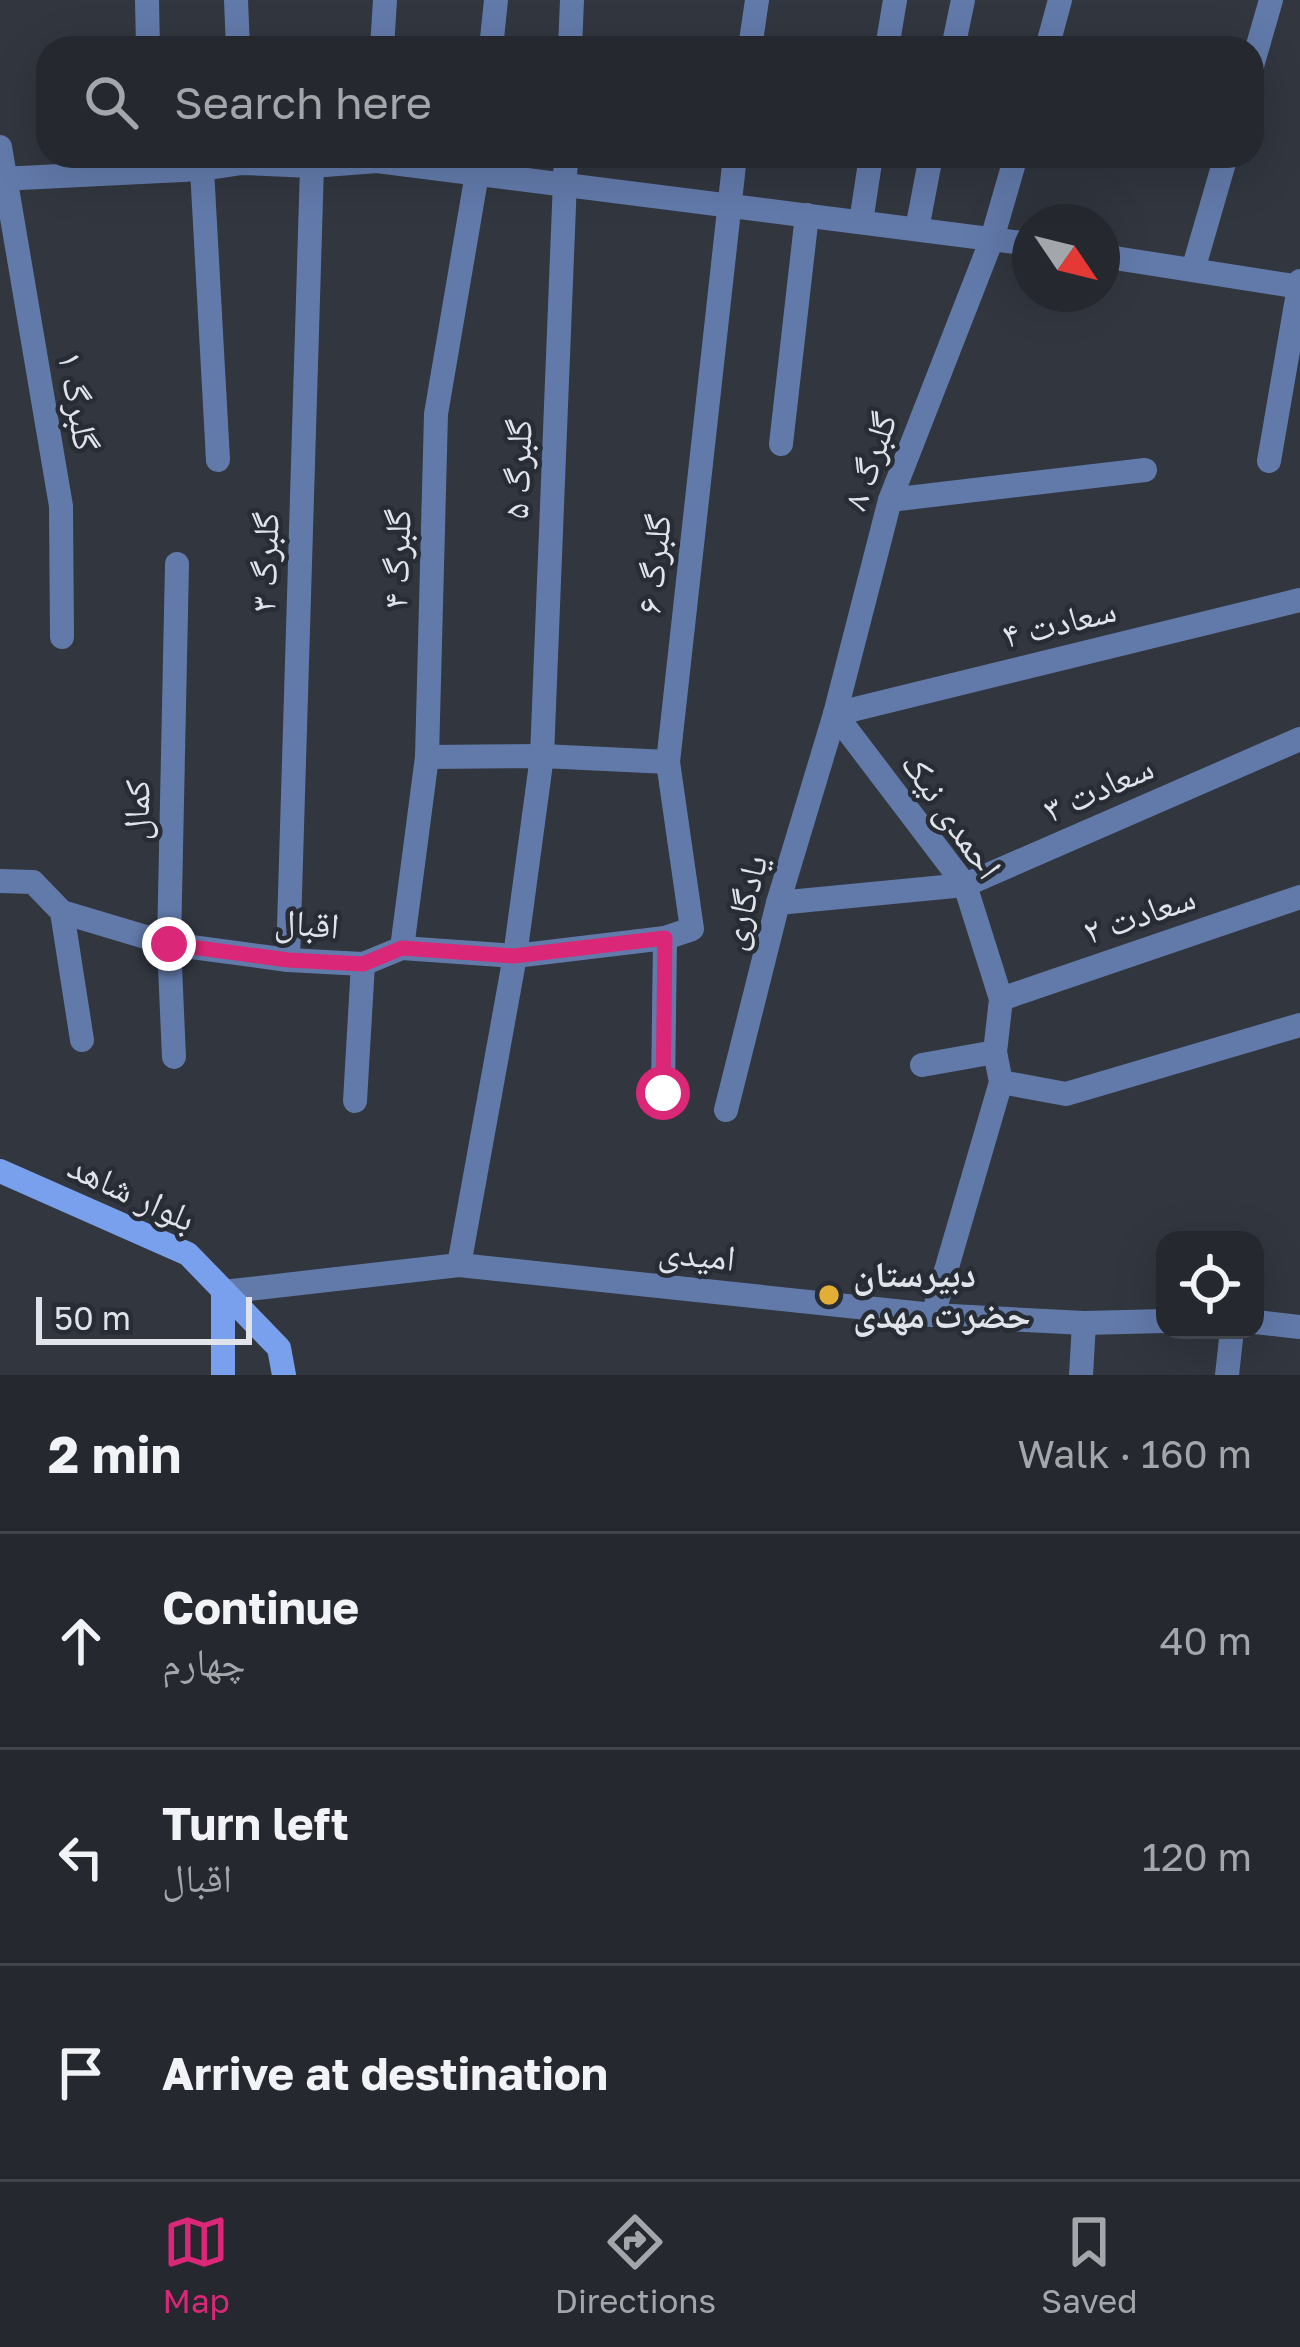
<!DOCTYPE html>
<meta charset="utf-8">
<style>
:root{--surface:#25282f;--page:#2d3037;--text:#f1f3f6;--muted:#a3a6aa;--line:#42444b;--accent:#db2777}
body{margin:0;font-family:"Golos Text","Noto Naskh Arabic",sans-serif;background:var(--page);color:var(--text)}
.controls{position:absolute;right:36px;bottom:36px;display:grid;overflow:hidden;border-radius:24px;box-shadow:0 12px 48px #0002}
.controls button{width:108px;height:108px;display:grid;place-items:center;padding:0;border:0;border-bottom:3px solid var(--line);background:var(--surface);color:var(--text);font:60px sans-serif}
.compass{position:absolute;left:1012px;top:204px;width:108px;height:108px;border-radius:50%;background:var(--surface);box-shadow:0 12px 48px #0002;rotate:125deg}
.scale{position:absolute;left:36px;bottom:30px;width:216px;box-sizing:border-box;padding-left:12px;border:6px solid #e0e4ea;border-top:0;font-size:33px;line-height:42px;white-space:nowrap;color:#e0e4ea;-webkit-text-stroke:9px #272c35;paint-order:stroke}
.stop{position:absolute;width:36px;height:36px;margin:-27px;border:9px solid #db2777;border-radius:50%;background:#fff}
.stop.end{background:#db2777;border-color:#fff;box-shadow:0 3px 12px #0008}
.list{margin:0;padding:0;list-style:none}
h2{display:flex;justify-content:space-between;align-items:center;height:156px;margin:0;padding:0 48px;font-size:51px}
h2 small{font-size:39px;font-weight:400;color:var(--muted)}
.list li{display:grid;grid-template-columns:78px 1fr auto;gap:36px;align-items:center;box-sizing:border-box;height:216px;padding:0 48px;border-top:3px solid var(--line)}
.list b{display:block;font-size:45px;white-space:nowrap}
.list p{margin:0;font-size:39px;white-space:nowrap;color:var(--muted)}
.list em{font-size:39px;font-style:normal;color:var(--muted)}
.icon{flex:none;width:66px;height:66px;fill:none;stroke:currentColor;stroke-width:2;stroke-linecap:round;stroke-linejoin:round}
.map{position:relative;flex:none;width:1300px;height:1375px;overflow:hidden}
.search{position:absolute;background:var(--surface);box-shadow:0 12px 48px #0002;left:36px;right:36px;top:36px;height:132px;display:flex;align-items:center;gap:30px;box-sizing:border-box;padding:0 42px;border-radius:36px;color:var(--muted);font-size:45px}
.sheet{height:804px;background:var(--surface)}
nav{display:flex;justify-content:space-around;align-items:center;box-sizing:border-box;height:168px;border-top:3px solid var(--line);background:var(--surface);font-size:33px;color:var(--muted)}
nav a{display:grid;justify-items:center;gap:6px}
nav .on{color:var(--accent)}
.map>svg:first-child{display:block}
</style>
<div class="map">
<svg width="1300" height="1375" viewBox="0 0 1300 1375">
<rect width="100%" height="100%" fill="#31363f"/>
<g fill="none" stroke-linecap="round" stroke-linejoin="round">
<g stroke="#627aaa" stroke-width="24">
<polyline points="147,0 148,48"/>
<polyline points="236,0 238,48"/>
<polyline points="382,48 385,0"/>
<polyline points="491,48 496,0"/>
<polyline points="570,48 572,0"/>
<polyline points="750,48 757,0"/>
<polyline points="887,48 895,0"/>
<polyline points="953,48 963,0"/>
<polyline points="1047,48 1060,0"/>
<polyline points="1252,66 1271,0"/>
<polyline points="0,147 61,506 62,637"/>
<polyline points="202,169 218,460"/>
<polyline points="0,179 202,169 242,163 312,166 377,161 1030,244"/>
<polyline points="861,222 871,156"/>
<polyline points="917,229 931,156"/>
<polyline points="1102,256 1300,287"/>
<polyline points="1193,270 1226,156"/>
<polyline points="781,444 807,215"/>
<polyline points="1269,461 1300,281"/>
<polyline points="890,500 1145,470"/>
<polyline points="835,714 965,885 1001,999 995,1052 1001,1082 933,1315"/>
<polyline points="835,714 1300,600"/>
<polyline points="427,757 542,756 668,762"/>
<polyline points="0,881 33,882 62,912 169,944 288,960 363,964 402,948 515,956 665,938 692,929 668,762 735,156"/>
<polyline points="778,903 965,885 1300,739"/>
<polyline points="62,912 82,1040"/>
<polyline points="402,948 427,757 436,414 480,156"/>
<polyline points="288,960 312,166"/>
<polyline points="1001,999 1300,897"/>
<polyline points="174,1057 169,944 177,564"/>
<polyline points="922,1065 995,1052"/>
<polyline points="1001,1082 1066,1094 1300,1025"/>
<polyline points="663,1093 665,938"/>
<polyline points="355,1101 363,964"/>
<polyline points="726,1110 778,903 835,714 890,500 992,239 1016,156"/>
<polyline points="459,1265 515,956 542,756 566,156"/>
<polyline points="223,1292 459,1265 933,1315 1084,1323 1165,1321"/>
<polyline points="1255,1322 1300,1327"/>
<polyline points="1081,1375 1084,1323"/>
<polyline points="1227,1375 1232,1330"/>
</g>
<g stroke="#79a0ec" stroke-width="24">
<polyline points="0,1171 188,1254 279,1348 284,1375"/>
<polyline points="223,1375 223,1292"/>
</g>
</g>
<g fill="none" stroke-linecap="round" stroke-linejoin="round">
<polyline stroke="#db2777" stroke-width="15" points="169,944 288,960 363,964 402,948 514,956 665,938 663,1093"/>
</g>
<circle fill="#e3ae35" stroke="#272c35" stroke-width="4.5" cx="829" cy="1295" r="12"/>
<g text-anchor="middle" stroke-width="9" stroke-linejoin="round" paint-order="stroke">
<g font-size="36" fill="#e0e4ea" stroke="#272c35">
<text transform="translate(79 401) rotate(80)" y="13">گلبرگ ۱</text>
<text transform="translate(869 461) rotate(-71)" y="13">گلبرگ ۸</text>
<text transform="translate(517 469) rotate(-88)" y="13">گلبرگ ۵</text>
<text transform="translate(396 559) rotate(-88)" y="13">گلبرگ ۴</text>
<text transform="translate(264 562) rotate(-88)" y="13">گلبرگ ۳</text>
<text transform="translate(653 564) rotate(-84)" y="13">گلبرگ ۶</text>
<text transform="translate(1059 622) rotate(-14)" y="13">سعادت ۴</text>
<text transform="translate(1098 788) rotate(-24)" y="13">سعادت ۳</text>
<text transform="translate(136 810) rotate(-89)" y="13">کمال</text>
<text transform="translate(952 815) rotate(55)" y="13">احمدی نیک</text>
<text transform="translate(743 902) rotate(-75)" y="13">یادگاری</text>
<text transform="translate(1139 914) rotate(-19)" y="13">سعادت ۲</text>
<text transform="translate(307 923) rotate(5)" y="13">اقبال</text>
<text transform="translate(132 1192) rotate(25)" y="13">بلوار شاهد</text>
<text transform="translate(697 1254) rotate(6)" y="13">امیدی</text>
</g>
<g font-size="36" font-weight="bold" fill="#e0e4ea" stroke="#272c35" text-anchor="start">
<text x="853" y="1287">دبیرستان<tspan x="853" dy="41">حضرت مهدی</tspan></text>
</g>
</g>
</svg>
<div class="controls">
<button><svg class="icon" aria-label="locate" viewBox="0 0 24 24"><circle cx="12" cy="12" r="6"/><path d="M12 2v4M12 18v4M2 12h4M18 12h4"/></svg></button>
</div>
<svg class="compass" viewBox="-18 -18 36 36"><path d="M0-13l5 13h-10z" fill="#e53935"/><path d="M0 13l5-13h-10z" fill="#a3a6aa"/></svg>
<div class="scale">50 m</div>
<div class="stop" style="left:663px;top:1093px"></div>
<div class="stop end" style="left:169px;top:944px"></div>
<div class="search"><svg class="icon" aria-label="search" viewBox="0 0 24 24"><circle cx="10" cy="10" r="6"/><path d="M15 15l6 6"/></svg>Search here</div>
</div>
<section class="sheet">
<h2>2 min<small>Walk · 160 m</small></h2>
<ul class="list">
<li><svg class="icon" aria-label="ahead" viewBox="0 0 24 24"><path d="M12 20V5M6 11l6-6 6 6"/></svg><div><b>Continue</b><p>چهارم</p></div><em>40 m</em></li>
<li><svg class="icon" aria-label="left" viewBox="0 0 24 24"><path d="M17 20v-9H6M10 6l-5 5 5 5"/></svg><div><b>Turn left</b><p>اقبال</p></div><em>120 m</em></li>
<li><svg class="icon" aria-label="arrive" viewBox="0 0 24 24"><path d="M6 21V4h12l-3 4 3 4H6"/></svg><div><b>Arrive at destination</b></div></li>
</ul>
</section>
<nav>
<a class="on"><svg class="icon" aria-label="map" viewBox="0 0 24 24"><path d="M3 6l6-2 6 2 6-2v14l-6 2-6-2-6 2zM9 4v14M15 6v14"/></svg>Map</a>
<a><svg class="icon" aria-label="directions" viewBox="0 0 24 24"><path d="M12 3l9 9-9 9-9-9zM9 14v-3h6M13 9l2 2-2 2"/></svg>Directions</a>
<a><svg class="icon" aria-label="saved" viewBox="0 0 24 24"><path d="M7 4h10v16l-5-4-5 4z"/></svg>Saved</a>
</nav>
